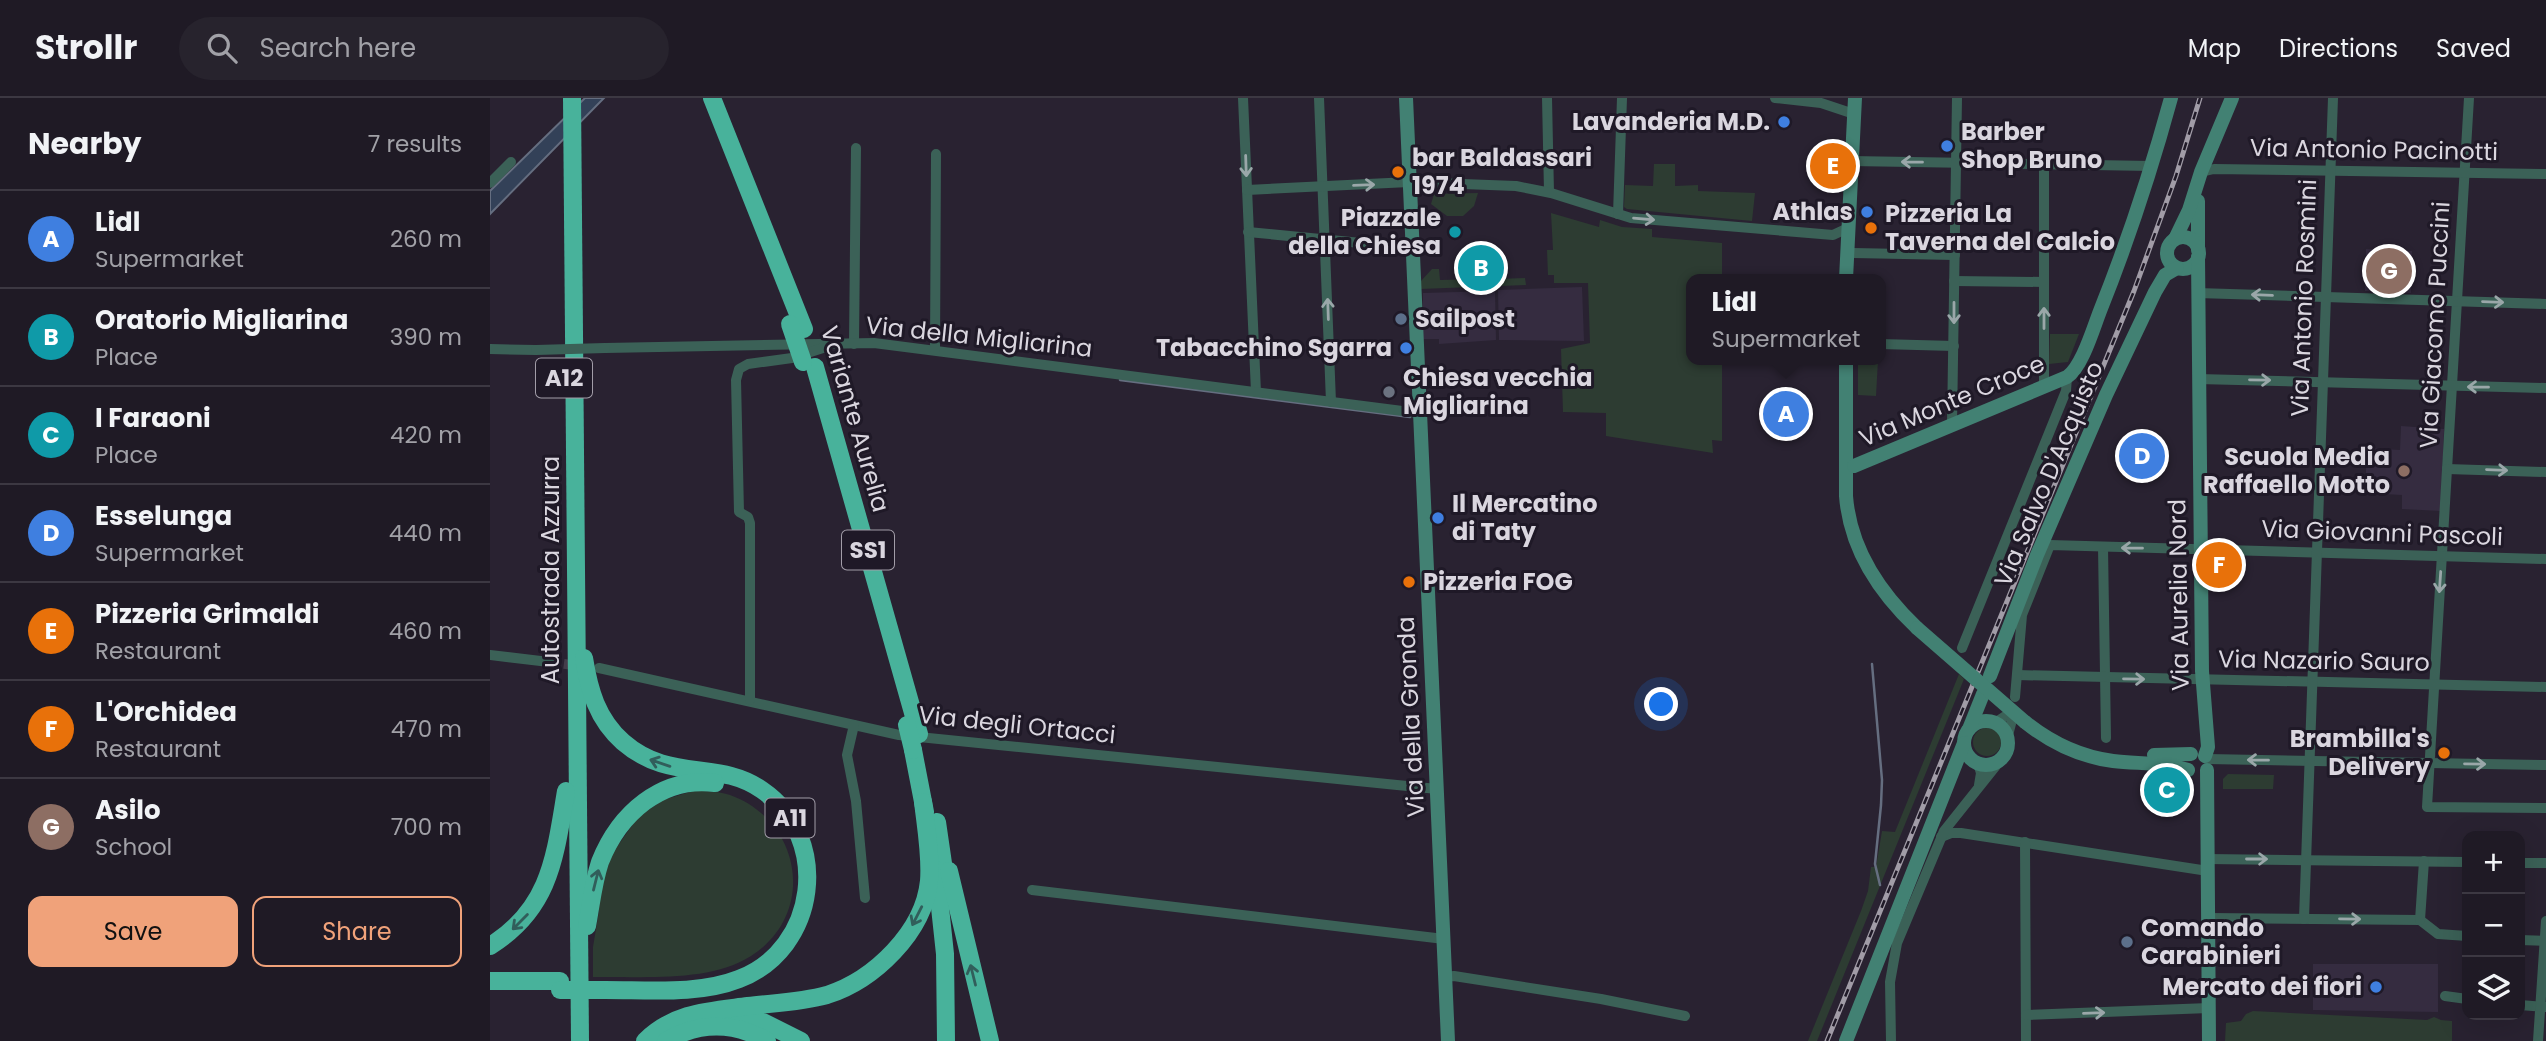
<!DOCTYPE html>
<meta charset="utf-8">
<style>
:root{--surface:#1f1a25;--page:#27232d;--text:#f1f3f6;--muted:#a1a1a7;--line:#3c3842;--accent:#f0a27a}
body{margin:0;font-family:Poppins,sans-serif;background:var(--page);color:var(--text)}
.controls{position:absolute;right:21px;bottom:21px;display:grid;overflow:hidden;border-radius:14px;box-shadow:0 7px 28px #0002}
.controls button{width:63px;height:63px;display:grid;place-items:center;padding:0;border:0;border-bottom:2px solid var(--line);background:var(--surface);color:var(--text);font:35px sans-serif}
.you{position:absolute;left:1172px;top:607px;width:24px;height:24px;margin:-18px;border:5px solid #fff;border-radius:50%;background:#1a73e8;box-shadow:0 0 0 10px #1a73e833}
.badge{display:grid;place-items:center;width:46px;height:46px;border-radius:50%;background:var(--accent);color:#fff;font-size:23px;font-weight:700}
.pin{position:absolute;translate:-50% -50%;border:4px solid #fff;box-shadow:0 2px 7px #0006}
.popup{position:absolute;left:1196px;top:176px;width:200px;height:91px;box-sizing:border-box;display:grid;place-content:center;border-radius:14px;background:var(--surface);filter:drop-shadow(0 2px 5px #0005);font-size:23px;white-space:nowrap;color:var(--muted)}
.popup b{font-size:26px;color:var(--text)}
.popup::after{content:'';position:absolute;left:50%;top:100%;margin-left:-14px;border:14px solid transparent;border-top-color:var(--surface)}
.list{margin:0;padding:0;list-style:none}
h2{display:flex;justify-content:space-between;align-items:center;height:91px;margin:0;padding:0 28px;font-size:30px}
h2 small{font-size:23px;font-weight:400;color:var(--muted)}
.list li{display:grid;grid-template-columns:46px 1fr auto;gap:21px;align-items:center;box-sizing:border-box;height:98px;padding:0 28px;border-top:2px solid var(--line)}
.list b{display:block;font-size:26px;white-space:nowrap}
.list p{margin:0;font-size:23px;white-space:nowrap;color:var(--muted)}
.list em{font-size:23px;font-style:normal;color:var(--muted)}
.actions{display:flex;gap:14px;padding:21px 28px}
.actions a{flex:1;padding:16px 0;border:2px solid var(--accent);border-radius:14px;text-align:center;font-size:24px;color:var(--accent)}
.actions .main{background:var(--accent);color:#111}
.icon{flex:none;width:38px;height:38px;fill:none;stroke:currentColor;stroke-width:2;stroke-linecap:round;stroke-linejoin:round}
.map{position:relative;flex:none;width:2056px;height:943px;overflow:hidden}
header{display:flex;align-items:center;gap:42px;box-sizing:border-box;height:98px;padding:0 35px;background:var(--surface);border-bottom:2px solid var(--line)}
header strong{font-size:33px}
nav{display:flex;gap:38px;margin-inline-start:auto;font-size:24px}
.search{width:490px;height:63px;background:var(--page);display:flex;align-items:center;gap:18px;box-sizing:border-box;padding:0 24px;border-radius:38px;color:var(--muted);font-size:26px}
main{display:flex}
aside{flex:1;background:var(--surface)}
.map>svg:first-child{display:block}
</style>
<header>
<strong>Strollr</strong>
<div class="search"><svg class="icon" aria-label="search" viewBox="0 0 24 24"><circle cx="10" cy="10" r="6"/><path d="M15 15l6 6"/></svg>Search here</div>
<nav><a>Map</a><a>Directions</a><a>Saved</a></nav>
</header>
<main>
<aside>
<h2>Nearby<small>7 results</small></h2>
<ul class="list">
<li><span class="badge" style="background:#3f7fe0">A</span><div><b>Lidl</b><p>Supermarket</p></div><em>260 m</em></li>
<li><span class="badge" style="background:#0f9aa8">B</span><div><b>Oratorio Migliarina</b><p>Place</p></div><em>390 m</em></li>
<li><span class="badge" style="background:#0f9aa8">C</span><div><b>I Faraoni</b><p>Place</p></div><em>420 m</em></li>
<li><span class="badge" style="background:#3f7fe0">D</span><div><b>Esselunga</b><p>Supermarket</p></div><em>440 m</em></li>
<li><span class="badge" style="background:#e8710a">E</span><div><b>Pizzeria Grimaldi</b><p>Restaurant</p></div><em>460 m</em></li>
<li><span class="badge" style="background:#e8710a">F</span><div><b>L'Orchidea</b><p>Restaurant</p></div><em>470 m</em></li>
<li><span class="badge" style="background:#8d6e63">G</span><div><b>Asilo</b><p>School</p></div><em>700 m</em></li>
</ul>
<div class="actions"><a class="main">Save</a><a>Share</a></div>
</aside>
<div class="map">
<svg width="2056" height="943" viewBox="0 0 2056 943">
<rect width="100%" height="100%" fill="#292231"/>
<g fill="#352c40">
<polygon points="1876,151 1922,153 1921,195 1875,193"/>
<polygon points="1092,189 1094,243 1009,242 1008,192"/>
<polygon points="1005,193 1006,242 949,246 949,241 933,241 933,195"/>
<polygon points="1911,328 1954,331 1951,413 1912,411 1912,397 1875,395 1877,350 1910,352"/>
<polygon points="1823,866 1948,866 1948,914 1823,912"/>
</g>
<g fill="#2d3c32">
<polygon points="1164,66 1185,66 1185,88 1208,87 1208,93 1265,95 1262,123 1137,111 1134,109 1135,87 1163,88"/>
<polygon points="988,95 984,108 973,118 957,118 941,106 944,96"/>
<polygon points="1061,115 1109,129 1110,122 1132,129 1162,131 1162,139 1232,145 1232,181 1202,181 1202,262 1232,262 1232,343 1222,342 1223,355 1116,338 1116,315 1073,314 1071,251 1100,245 1098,185 1064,185 1064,177 1058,177 1057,152 1063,152"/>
<polygon points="942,171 949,171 950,182 988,181 988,174 1006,173 1007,181 1035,180 1036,187 930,191 931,183"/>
<polygon points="1560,236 1589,236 1578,264 1559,266"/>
<polygon points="1368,262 1388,262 1386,298 1368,297"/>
<polygon points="1469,576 1474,581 1327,943 1318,943 1371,813 1378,793 1381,769 1386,769 1392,733 1405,734"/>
<circle cx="1497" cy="644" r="14"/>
<polygon points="1738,676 1784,677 1783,691 1733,691 1733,681"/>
<path d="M203,693C215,693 228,693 240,697C312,723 327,816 261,858C219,885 151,878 103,879V849L109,813V795L122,756L148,719L173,702Z"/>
<polygon points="1763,913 1937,922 1944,919 1951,922 1962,923 1962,943 1735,943 1736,925 1751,923 1756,916"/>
</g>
<polygon fill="#334158" stroke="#656e80" stroke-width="2" points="95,0 114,0 0,116 0,93"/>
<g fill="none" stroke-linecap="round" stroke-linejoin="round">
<g stroke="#656e80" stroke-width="2.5">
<polyline points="630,282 920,319"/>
<polyline points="1382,566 1392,682 1391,707 1385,766 1390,787"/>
</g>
<polyline stroke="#443d4b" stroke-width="10" stroke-dasharray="10 5" stroke-linecap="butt" points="59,564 91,568"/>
<g stroke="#3b6157" stroke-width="10">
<polyline points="753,0 766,294"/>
<polyline points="829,0 841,304"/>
<polyline points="1057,0 1059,94"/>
<polyline points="1285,0 1331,5 1364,16"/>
<polyline points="1979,0 1937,709 2056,710"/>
<polyline points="1360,63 1662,68"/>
<polyline points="1711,74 1724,71 2056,76"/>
<polyline points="0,85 21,64"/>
<polyline points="757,92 919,84 1026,88 1061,95 1141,120 1343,137 1360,129"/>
<polyline points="1128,116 1132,0"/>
<polyline points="758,134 922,150"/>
<polyline points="1363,155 1465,157"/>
<polyline points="1464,183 1554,184"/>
<polyline points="1707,195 2056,206"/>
<polyline points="364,246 366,50"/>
<polyline points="1390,246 1464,248"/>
<polyline points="115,250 384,245 928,315"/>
<polyline points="0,251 46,252"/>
<polyline points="445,252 446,56"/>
<polyline points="1708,281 2056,290"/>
<polyline points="1554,289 1554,67"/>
<polyline points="1462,327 1467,0"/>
<polyline points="1957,371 2056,374"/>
<polyline points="1613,449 1616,640"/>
<polyline points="1472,550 1576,293 1577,279"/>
<polyline points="0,557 59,564"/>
<polyline points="109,570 409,637 947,691"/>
<polyline points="1527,577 2056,589"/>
<polyline points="1525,599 1532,517 1560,447 2056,461"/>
<polyline points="260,602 260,425 258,419 249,414 246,282 249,271 258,266 302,260 333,250"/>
<polyline points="1505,625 1517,617"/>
<polyline points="364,627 357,657 366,703 375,800"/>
<polyline points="1517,641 1522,622"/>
<polyline points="1717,661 2056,667"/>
<polyline points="1488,665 1491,675 1489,687"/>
<polyline points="1451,739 1461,735 1471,735 1718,773"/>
<polyline points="1535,744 1536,943"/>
<polyline points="1717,761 1977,764"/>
<polyline points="2030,765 2056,765"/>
<polyline points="542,792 954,841"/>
<polyline points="1719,820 1930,822 1948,836 1977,838"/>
<polyline points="1814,821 1843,0"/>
<polyline points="1930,822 1934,763"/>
<polyline points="2030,842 2056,843"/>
<polyline points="956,879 964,878 1111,901 1195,918"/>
<polyline points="1955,898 1977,901"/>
<polyline points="2030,907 2055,909"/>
<polyline points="1536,917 1719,910"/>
<polyline points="1401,943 1400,884 1407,845 1454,733 1513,659"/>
<polyline points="2048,943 2056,823"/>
</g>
<g stroke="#428173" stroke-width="14">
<polyline points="916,0 958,943"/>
<polyline points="1708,103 1708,152"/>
<circle cx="1693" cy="155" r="16"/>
<polyline points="1685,141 1699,112 1711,74 1742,0"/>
<polyline points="1708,159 1712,573 1718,649 1715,658"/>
<polyline points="1356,181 1365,0"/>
<path d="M1356,262V398C1360,450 1390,495 1427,530"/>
<path d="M1364,368L1577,279C1592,269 1603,231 1610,213C1638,143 1661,73 1681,0"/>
<polyline points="1500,578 1547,457 1616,297 1665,194 1675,177 1687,170"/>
<circle cx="1496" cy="645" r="22"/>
<path d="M1535,624C1560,644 1591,659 1623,663C1649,666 1673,664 1698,672"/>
<polyline points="1479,631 1493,596"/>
<polyline points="1664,657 1701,656"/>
<polyline points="1717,672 1719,943"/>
<polyline points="1356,943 1474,645"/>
</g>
<g stroke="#48b29b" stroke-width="18">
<polyline points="82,0 90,943"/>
<polyline points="222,0 314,231"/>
<polyline points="325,269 429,636"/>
<path d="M94,560C99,592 107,621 133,644C180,685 228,661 272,692C342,740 328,851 249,881C206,898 152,891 106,892"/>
<polyline points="423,652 435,714"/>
<polyline points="447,724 456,786"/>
<polyline points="446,772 455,856 456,943"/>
<polyline points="459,773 500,943"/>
<path d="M97,828C101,807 103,785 110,764C129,716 171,678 225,685"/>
<path d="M0,848C61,810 65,758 76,693"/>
<polyline points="0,883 70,883"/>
<polyline points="236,917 273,924 311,943"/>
<path d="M155,943C184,914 220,913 258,908C284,905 312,904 337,897C384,882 434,834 439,783C441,757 436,730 433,704"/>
<path d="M176,943C209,924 244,924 277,943"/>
</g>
<g stroke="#a19ca7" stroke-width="5">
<polyline id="rail" points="1337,943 1644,193 1686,78 1710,0"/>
</g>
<use href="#rail" stroke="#1f1927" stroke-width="2.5" stroke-dasharray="8" stroke-linecap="butt"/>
<polyline stroke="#3b6157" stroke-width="10" points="46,252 115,250"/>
<polyline stroke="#428173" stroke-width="14" points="1427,530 1535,624"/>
<g stroke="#48b29b" stroke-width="18">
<polyline points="300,226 313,264"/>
<polyline points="417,627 423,652"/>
<polyline points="70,892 106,892"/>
</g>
</g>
<defs><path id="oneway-shaft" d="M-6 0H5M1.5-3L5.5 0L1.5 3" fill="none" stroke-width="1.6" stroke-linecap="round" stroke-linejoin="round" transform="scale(1.75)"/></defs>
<g stroke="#9aa7a9">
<use href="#oneway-shaft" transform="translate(1422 64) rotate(-179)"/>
<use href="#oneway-shaft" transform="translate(756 68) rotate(88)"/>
<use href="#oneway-shaft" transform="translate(874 87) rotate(-2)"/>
<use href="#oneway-shaft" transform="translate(1154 121) rotate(5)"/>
<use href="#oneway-shaft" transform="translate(1772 197) rotate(-178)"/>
<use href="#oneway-shaft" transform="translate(2003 204) rotate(2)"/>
<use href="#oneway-shaft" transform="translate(838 211) rotate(-92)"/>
<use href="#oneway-shaft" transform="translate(1464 215) rotate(90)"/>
<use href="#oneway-shaft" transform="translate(1554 220) rotate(-90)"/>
<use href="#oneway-shaft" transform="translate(1770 282) rotate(1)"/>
<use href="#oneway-shaft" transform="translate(1988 289) rotate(-179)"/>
<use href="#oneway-shaft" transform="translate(2007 372) rotate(2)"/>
<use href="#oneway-shaft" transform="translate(1642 450) rotate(-179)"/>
<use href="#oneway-shaft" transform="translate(1950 484) rotate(94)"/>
<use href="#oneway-shaft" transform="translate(1644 581) rotate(1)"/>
<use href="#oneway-shaft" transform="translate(1768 662) rotate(-179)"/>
<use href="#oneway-shaft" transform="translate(1985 666) rotate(1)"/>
<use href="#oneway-shaft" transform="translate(1767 761)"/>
<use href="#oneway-shaft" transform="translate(1860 821) rotate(1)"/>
<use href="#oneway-shaft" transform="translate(1604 915) rotate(-2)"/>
</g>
<g stroke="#315e5b">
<use href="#oneway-shaft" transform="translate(170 665) rotate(-161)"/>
<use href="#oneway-shaft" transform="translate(106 782) rotate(-76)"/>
<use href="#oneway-shaft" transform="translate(427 818) rotate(117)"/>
<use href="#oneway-shaft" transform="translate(30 824) rotate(135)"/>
<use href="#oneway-shaft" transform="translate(483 877) rotate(-104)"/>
</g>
<g fill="#3f7fe0" stroke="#1f1927" stroke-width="2.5">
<circle cx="1294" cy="24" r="7"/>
<circle cx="1457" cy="48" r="7"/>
<circle cx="1377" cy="114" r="7"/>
<circle cx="916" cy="250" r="7"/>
<circle cx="948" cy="420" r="7"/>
<circle cx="1886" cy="889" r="7"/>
</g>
<g fill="#e8710a" stroke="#1f1927" stroke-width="2.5">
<circle cx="908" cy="74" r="7"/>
<circle cx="1381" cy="130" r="7"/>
<circle cx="919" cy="484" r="7"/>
<circle cx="1954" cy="655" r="7"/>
</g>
<circle fill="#0f9aa8" stroke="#1f1927" stroke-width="2.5" cx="965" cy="134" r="7"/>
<g fill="#5c6f8a" stroke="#1f1927" stroke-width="2.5">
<circle cx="911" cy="221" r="7"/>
<circle cx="1637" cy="844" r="7"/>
</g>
<circle fill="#6b7280" stroke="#1f1927" stroke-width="2.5" cx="899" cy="294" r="7"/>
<circle fill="#8d6e63" stroke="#1f1927" stroke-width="2.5" cx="1914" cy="373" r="7"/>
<g text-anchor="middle" stroke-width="6" stroke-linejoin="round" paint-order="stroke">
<g fill="#1f1927" stroke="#a29da8" stroke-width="2">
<rect x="46" y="260.5" width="56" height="39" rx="5"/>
<rect x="352" y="432.5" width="52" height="39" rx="5"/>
<rect x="275.5" y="700.5" width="49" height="39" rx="5"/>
</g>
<g font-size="23" font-weight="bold" fill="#dad6df">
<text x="74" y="288">A12</text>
<text x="378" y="460">SS1</text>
<text x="300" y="728">A11</text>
</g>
<g font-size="24" font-weight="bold" fill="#dad6df" stroke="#1f1927" text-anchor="start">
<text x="1280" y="32" text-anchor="end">Lavanderia M.D.</text>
<text x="1471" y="42">Barber<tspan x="1471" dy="28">Shop Bruno</tspan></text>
<text x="922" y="68">bar Baldassari<tspan x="922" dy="28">1974</tspan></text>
<text x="1363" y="122" text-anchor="end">Athlas</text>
<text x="1395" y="124">Pizzeria La<tspan x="1395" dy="28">Taverna del Calcio</tspan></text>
<text x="951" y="128" text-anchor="end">Piazzale<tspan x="951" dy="28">della Chiesa</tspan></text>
<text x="925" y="229">Sailpost</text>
<text x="902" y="258" text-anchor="end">Tabacchino Sgarra</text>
<text x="913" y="288">Chiesa vecchia<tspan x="913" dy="28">Migliarina</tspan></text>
<text x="1900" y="367" text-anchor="end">Scuola Media<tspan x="1900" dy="28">Raffaello Motto</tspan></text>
<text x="962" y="414">Il Mercatino<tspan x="962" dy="28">di Taty</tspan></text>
<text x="933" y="492">Pizzeria FOG</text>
<text x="1940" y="649" text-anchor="end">Brambilla's<tspan x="1940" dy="28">Delivery</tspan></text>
<text x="1651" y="838">Comando<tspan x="1651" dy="28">Carabinieri</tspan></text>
<text x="1872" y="897" text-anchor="end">Mercato dei fiori</text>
</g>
<g font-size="24" fill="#dad6df" stroke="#1f1927">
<text transform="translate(1884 52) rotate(1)" y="8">Via Antonio Pacinotti</text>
<text transform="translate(1814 200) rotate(-88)" y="8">Via Antonio Rosmini</text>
<text transform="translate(1945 227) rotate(-87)" y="8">Via Giacomo Puccini</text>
<text transform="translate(489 239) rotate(6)" y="8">Via della Migliarina</text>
<text transform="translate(1462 303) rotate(-23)" y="8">Via Monte Croce</text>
<text transform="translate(365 321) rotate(74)" y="8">Variante Aurelia</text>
<text transform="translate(1559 376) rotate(-67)" y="8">Via Salvo D'Acquisto</text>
<text transform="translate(1892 435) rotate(2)" y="8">Via Giovanni Pascoli</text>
<text transform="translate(61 472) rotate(-90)" y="8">Autostrada Azzurra</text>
<text transform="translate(1689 497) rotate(-91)" y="8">Via Aurelia Nord</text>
<text transform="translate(1834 563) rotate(1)" y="8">Via Nazario Sauro</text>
<text transform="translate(921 619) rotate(-93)" y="8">Via della Gronda</text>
<text transform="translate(527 627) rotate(6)" y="8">Via degli Ortacci</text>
</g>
</g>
</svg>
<div class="controls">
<button>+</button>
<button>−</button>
<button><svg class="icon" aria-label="layers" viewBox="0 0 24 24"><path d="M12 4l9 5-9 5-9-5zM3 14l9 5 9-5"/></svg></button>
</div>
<div class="you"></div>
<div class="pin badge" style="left:1296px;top:316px;background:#3f7fe0">A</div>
<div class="popup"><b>Lidl</b>Supermarket</div>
<div class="pin badge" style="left:991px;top:170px;background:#0f9aa8">B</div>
<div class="pin badge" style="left:1677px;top:692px;background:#0f9aa8">C</div>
<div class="pin badge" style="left:1652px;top:358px;background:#3f7fe0">D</div>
<div class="pin badge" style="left:1343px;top:68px;background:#e8710a">E</div>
<div class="pin badge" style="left:1729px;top:467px;background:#e8710a">F</div>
<div class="pin badge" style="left:1899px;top:173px;background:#8d6e63">G</div>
</div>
</main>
